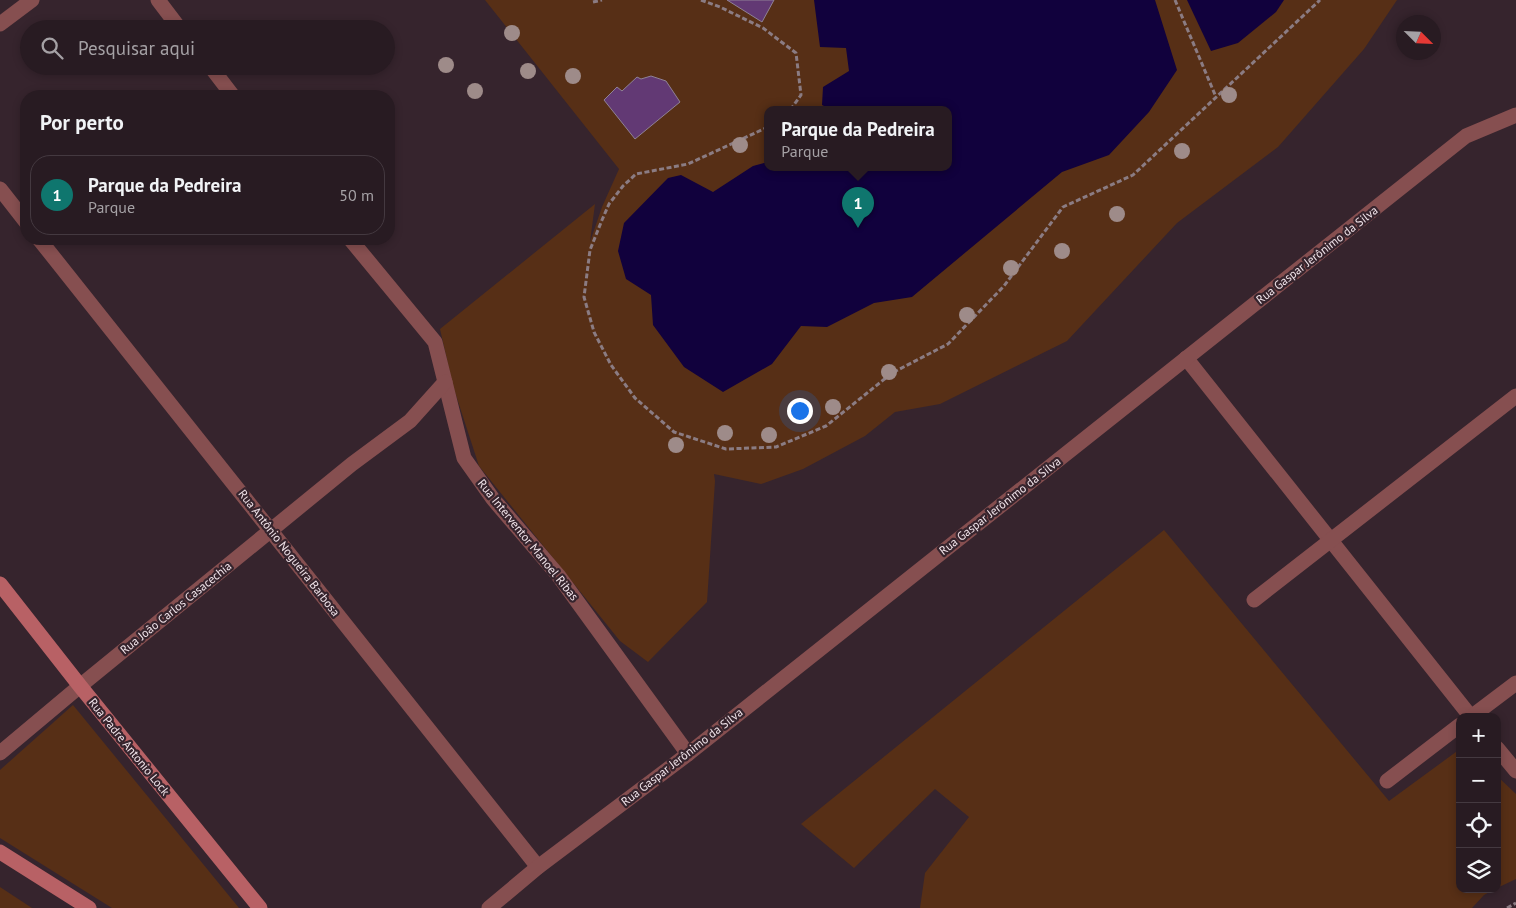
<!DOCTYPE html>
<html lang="pt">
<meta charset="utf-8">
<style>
:root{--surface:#281b22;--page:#30242a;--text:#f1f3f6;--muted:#a5a1a5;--line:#443940;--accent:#0f766e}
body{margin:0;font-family:"PT Sans",sans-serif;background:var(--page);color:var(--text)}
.controls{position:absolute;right:15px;bottom:15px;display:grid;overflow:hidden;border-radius:10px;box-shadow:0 2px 8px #0003}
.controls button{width:45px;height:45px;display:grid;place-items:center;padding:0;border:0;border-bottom:1px solid var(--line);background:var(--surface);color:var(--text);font:25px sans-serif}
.compass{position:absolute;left:1396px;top:15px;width:45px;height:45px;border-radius:50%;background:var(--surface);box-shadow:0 2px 8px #0003;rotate:114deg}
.you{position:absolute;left:799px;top:410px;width:18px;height:18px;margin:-12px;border:4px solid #fff;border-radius:50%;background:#1a73e8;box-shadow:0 0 0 8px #1a73e833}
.badge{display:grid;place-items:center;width:32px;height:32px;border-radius:50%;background:var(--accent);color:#fff;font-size:16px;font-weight:700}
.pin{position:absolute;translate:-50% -41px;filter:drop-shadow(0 1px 2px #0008)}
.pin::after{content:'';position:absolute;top:26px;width:18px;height:15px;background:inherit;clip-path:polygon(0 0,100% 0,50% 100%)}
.popup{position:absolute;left:764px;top:106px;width:188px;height:65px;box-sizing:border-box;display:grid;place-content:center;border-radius:10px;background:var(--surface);filter:drop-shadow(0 1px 4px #0005);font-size:16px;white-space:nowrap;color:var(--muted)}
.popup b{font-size:19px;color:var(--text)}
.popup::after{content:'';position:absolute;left:50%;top:100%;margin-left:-10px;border:10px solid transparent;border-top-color:var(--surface)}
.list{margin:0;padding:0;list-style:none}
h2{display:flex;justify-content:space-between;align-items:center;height:65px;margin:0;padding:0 20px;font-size:21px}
h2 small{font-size:16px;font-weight:400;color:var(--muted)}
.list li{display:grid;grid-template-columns:32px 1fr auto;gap:15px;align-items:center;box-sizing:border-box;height:80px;margin:0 10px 10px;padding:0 10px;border:1px solid var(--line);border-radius:20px}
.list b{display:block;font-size:19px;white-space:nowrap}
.list p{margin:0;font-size:16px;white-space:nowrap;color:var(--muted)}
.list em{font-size:16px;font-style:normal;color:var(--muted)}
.icon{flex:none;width:28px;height:28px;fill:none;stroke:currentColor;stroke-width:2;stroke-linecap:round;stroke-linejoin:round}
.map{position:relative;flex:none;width:1516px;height:908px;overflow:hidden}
.search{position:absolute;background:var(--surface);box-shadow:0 2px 8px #0003;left:20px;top:20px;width:375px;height:55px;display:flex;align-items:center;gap:12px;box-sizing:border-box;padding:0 18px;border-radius:28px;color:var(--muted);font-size:19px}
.panel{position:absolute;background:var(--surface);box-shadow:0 2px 8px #0003;left:20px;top:90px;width:375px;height:155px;border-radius:20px}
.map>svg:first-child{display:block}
</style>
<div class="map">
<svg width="1516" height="908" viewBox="0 0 1516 908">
<rect width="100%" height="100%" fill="#36242d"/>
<g fill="#572f16" fill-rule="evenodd">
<path d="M485,0H1397L1364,49L1278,147L1177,223L1067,341L940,404L895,412L865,436L803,469L761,484L714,474L715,481L707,602L648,662L620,641L479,466L453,386L440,329L595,204L590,242L602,207L619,169ZM768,109H948V167H768Z"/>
<polygon points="1164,530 1389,801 1460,749 1460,889 1495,889 1484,895 1472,908 920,908 925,873 969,817 935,789 854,868 801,824"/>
<polygon points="73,705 239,908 112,908 0,838 0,770"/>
<polygon points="1497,776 1516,794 1516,879 1497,888"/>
<polygon points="0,887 32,908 0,908"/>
</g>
<g fill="#11013d">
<polygon points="814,0 1155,0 1177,70 1149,112 1109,155 1062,172 912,297 874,303 827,327 801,326 772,364 723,392 684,367 653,325 651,295 626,279 618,251 624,223 668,178 681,175 713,192 753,166 768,162 768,167 948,167 948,109 830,109 822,105 823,87 849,71 846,48 820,47"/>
<polygon points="1187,0 1284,0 1276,12 1238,43 1211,51"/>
</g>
<g fill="#623974" stroke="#8f8295">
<polygon points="727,0 774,0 762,22"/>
<polygon points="651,76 666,81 680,102 635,139 604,100 617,87 622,91 637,77 641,79"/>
</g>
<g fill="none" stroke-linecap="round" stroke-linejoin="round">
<g stroke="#8b7c83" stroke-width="3" stroke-dasharray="5 2.5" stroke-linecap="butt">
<polyline points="701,0 720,7 763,28 796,53 801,95 791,109"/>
<polyline points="1175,0 1216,97"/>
<polyline points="593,2 602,0"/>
<polyline points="768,127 688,164 636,174 623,186 609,204 602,220 590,250 584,297 594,332 611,365 635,398 674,432 726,449 776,447 826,426 892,373 948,344 1004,286 1063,207 1133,175 1320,0"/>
<polyline points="1507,908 1516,903"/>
</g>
<g stroke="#864f50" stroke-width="15">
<polyline points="158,0 180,29"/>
<polyline points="0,24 32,0"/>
<polyline points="210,66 233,96"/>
<polyline points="0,189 26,222"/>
<polyline points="39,239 538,867"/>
<polyline points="350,239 435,342 464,458 493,499 558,575 688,754"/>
<polyline points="1186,358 1471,717"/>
<polyline points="1254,600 1516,396"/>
<polyline points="1471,717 1516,683"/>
<polyline points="1497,748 1516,771"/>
<polyline points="0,753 80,686 352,464 410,421 445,382"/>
<polyline points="1387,781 1460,725"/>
<polyline points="489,908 538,867 688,754 1466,136 1516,115"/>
</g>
<g stroke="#b86165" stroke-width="15">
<polyline points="0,584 80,686 260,908"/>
<polyline points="0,852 89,908"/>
</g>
</g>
<g fill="#9e8b89">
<circle cx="512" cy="33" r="8"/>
<circle cx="446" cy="65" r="8"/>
<circle cx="528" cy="71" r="8"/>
<circle cx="573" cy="76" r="8"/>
<circle cx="475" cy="91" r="8"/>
<circle cx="1229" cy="95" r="8"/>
<circle cx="740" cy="145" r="8"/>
<circle cx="1182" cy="151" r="8"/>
<circle cx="1117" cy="214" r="8"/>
<circle cx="1062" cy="251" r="8"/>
<circle cx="1011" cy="268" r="8"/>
<circle cx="967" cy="315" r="8"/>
<circle cx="889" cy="372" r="8"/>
<circle cx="833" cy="407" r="8"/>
<circle cx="725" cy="433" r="8"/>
<circle cx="769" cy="435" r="8"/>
<circle cx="676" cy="445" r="8"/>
</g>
<g text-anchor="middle" stroke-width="4.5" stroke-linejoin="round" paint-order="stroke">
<g font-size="12" fill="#f1e4ea" stroke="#36242d">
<text transform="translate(1317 255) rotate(-38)" y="4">Rua Gaspar Jerônimo da Silva</text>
<text transform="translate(1000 506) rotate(-38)" y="4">Rua Gaspar Jerônimo da Silva</text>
<text transform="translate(528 540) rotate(51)" y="4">Rua Interventor Manoel Ribas</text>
<text transform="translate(289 553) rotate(52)" y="4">Rua Antônio Nogueira Barbosa</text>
<text transform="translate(176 608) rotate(-39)" y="4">Rua João Carlos Casacechia</text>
<text transform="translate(129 747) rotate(51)" y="4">Rua Padre Antonio Lock</text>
<text transform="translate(682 757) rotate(-38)" y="4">Rua Gaspar Jerônimo da Silva</text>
</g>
</g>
</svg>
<div class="controls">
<button>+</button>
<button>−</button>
<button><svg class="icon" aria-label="locate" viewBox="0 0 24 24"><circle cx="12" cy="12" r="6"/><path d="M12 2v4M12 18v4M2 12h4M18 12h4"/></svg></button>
<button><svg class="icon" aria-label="layers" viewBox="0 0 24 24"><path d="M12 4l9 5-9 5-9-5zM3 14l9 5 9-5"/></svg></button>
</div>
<svg class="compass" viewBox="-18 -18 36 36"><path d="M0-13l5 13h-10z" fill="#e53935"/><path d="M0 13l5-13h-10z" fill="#a5a1a5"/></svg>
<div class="you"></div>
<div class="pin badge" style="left:858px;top:228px">1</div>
<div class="popup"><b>Parque da Pedreira</b>Parque</div>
<div class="search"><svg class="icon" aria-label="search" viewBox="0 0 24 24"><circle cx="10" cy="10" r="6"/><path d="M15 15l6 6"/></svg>Pesquisar aqui</div>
<section class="panel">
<h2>Por perto<small></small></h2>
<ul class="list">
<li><span class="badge">1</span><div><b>Parque da Pedreira</b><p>Parque</p></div><em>50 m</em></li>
</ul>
</section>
</div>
